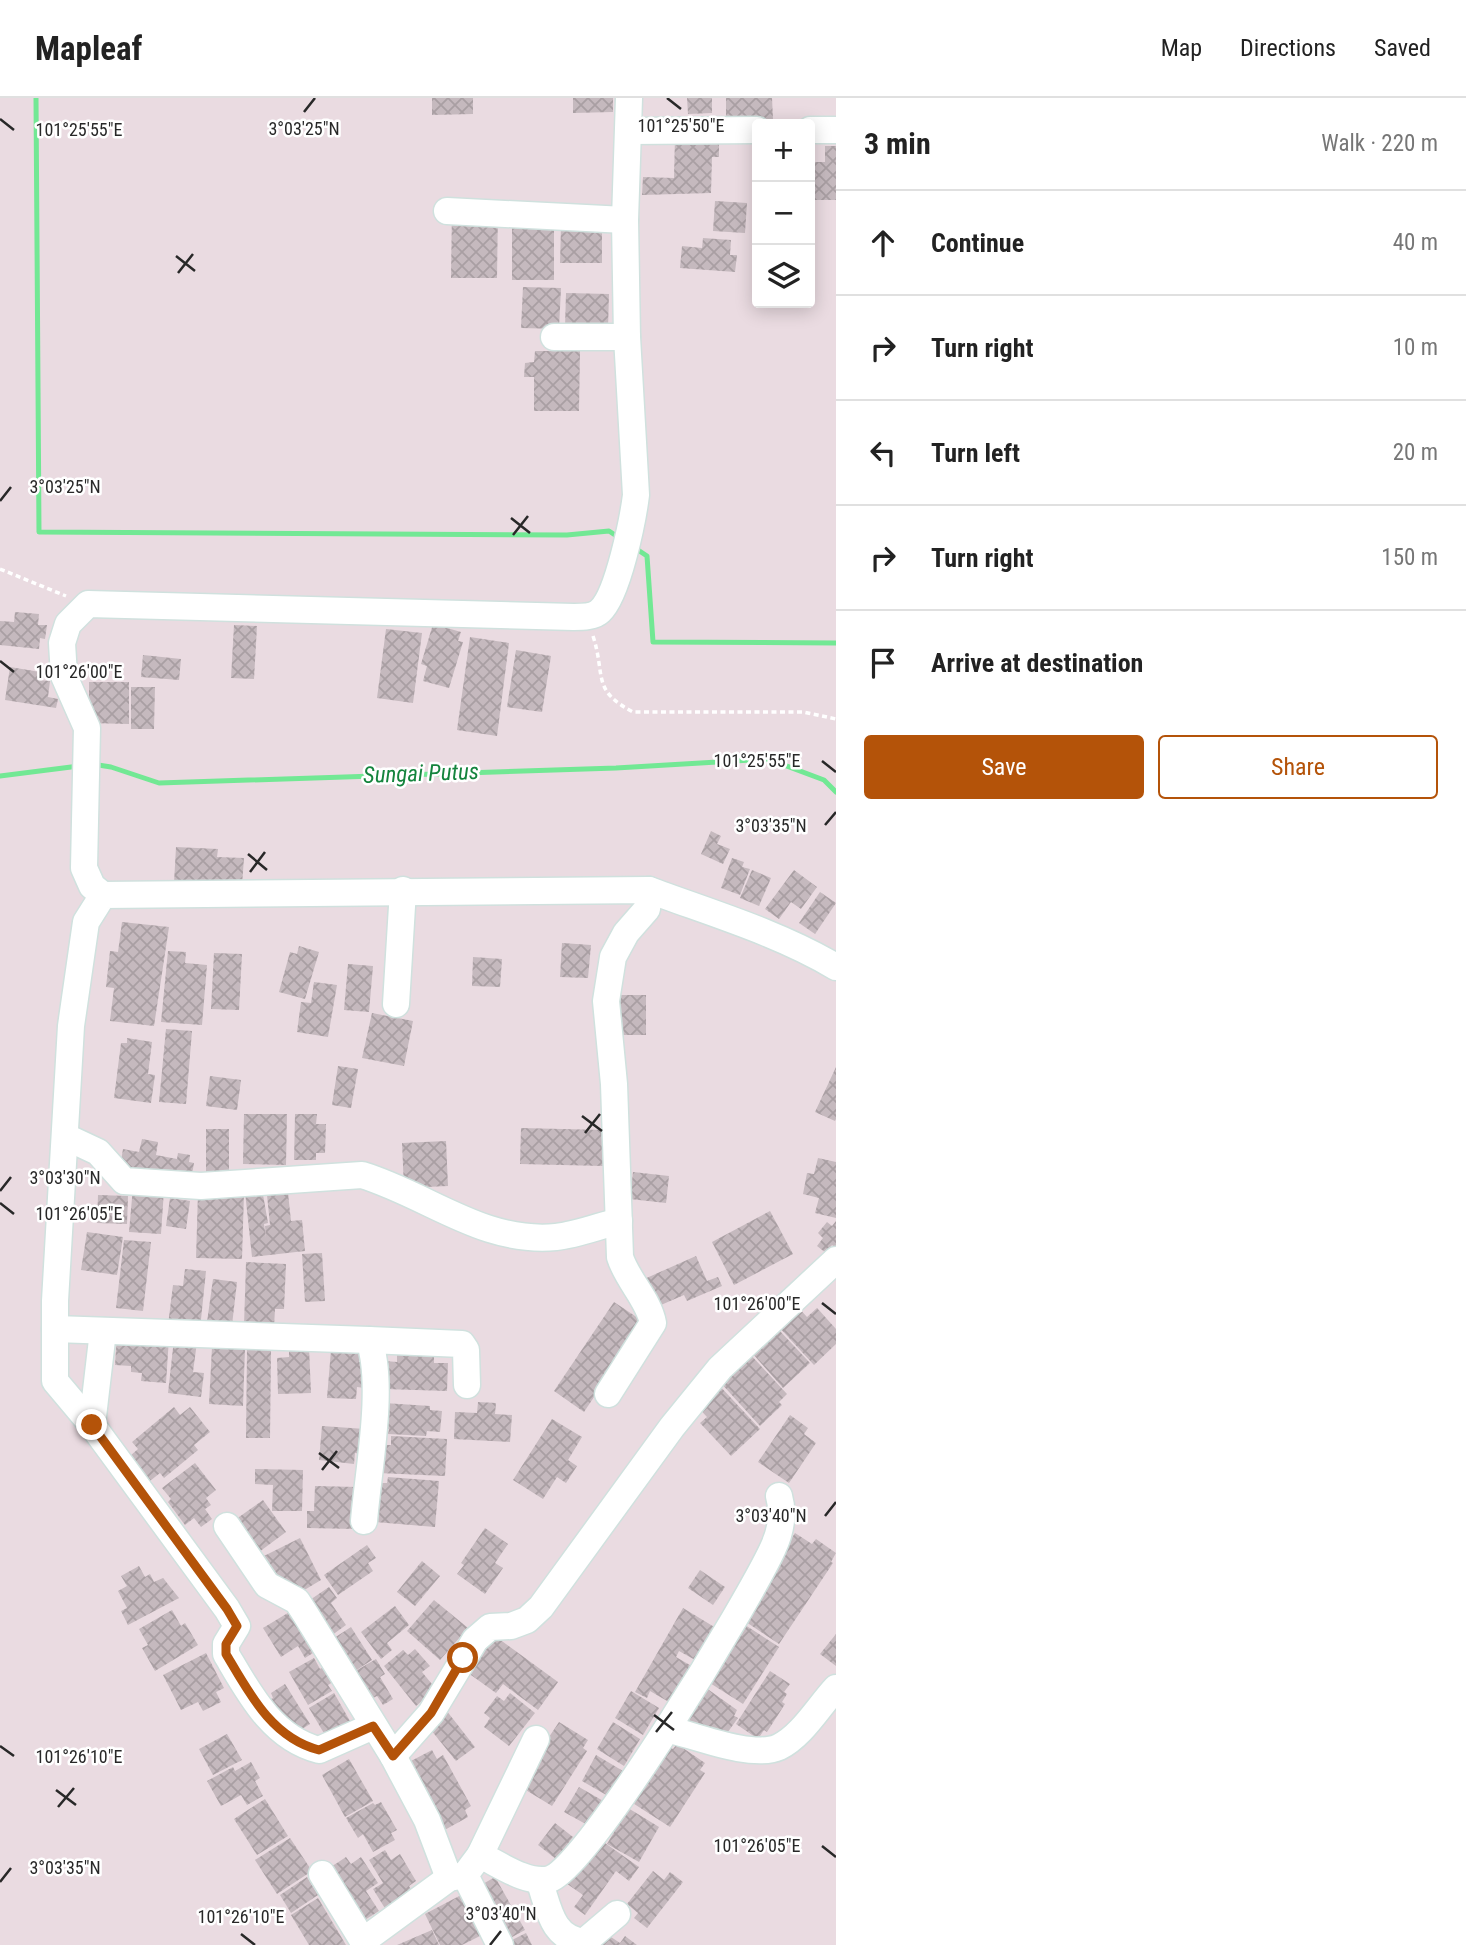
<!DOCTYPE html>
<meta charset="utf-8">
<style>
:root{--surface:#fff;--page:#f2f2f2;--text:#222;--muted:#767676;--line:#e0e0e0;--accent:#b45309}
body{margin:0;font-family:"Roboto Condensed",sans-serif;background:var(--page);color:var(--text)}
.controls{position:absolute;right:21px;top:21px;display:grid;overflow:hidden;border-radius:7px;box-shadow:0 4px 18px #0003}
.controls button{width:63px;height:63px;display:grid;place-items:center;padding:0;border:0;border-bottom:2px solid var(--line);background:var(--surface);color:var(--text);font:35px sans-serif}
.stop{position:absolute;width:21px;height:21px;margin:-16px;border:5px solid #b45309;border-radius:50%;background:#fff}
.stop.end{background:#b45309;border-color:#fff;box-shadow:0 2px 7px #0008}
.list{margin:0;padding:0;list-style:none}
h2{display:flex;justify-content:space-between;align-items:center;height:91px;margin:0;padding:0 28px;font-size:30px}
h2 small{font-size:23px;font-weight:400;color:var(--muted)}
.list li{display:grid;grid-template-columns:46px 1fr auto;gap:21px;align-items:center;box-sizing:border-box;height:105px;padding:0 28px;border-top:2px solid var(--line)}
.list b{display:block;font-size:26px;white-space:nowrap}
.list em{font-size:23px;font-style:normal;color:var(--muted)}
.actions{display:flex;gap:14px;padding:21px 28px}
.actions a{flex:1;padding:16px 0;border:2px solid var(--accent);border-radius:7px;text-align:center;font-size:24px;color:var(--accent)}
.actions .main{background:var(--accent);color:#fff}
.icon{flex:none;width:38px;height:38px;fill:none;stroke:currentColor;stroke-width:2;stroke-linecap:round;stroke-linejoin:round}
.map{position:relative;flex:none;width:836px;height:1847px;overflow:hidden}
header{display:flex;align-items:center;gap:42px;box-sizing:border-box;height:98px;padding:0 35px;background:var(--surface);border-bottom:2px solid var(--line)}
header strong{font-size:33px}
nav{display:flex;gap:38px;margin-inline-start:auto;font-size:24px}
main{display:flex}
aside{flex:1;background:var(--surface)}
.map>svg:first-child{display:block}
</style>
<header>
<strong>Mapleaf</strong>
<nav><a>Map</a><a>Directions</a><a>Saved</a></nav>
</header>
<main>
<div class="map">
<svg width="836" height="1847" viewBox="0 0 836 1847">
<defs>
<pattern id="building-cross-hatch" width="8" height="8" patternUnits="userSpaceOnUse" patternTransform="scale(1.75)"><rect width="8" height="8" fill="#c5b9be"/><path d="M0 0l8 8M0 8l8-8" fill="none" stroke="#a99fa3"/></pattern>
</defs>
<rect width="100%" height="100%" fill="#eadbe1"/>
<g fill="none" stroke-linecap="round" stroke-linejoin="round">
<g stroke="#72e894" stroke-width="5">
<polyline points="36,0 39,434 567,437 609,433 621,441"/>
<polyline points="635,450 647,458 653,544 836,545"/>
<polyline points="92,666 111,669 159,685 616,670 768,661 824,682 836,694"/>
<polyline points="0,678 79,668"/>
</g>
</g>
<g fill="url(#building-cross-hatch)">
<polygon points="432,0 473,0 473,16 432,17"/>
<polygon points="573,0 613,0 613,14 573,15"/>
<polygon points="687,0 712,0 712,15 688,16"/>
<polygon points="726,0 772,0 773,21 726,23"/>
<polygon points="675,38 719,39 719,59 712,59 711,95 642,97 643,79 674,80"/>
<polygon points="825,48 836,48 836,102 814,102 814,64 825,64"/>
<polygon points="715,103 747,105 745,135 713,133"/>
<polygon points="452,110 498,110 497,180 451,180"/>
<polygon points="554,110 554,182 512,182 512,111"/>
<polygon points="561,128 602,129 602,165 560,165"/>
<polygon points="703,140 731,142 730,157 737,157 735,174 680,170 682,148 702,150"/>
<polygon points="523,189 561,190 559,231 521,230"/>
<polygon points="566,195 609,196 608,231 565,230"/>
<polygon points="535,253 580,253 579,313 534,313 534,279 524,279 525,265 534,264"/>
<polygon points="15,514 39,516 38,527 47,527 45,541 40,540 39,551 0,547 0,523 14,524"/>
<polygon points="433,526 461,534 458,543 463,544 449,590 423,583 427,568 421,566"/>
<polygon points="234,527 257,528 254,581 231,580"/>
<polygon points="386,531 422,535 413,605 377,600"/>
<polygon points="470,539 509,545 497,638 457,632"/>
<polygon points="516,552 551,558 542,614 507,609"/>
<polygon points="143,557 181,561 179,582 141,579"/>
<polygon points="10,569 40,574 38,582 50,583 48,599 58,601 56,610 5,602"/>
<polygon points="89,584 129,584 129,626 89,625"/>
<polygon points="131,589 155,589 154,631 131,631"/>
<polygon points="711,733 721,738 717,746 730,751 723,766 701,756"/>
<polygon points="176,749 218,751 217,759 244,760 242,787 174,785"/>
<polygon points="732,760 744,764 742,769 750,771 740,797 721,790"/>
<polygon points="752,772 771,780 759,808 740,800"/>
<polygon points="794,772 817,789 801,811 791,804 779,821 765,811"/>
<polygon points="820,794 836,805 815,836 799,825"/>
<polygon points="122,824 169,829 154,928 110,923 114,890 106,889 110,853 118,854"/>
<polygon points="562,845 591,847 588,880 560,879"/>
<polygon points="299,848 319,854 305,901 279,894 290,854 297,856"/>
<polygon points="168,853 186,854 185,865 207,867 202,927 161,924"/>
<polygon points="214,855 242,856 239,912 211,911"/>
<polygon points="473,859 502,861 500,889 472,888"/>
<polygon points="348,866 373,868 369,914 344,912"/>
<polygon points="314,884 337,887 328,939 297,934 301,904 311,905"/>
<polygon points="618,897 646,897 646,937 617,937"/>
<polygon points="372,915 413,923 404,968 362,960"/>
<polygon points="166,931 192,933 186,1006 159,1004"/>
<polygon points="127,940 152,944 148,976 155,977 151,1005 114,1000 121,945 127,945"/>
<polygon points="338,968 358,971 351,1010 332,1007"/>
<polygon points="836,969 836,1021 835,1023 815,1014"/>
<polygon points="210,978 241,982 237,1012 206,1008"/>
<polygon points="244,1016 287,1016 286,1067 243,1066"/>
<polygon points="295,1016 317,1016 316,1026 326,1026 325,1055 316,1055 316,1062 294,1062"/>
<polygon points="521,1030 604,1032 603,1068 520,1066"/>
<rect x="206" y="1031" width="23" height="53"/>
<polygon points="142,1041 158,1044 156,1057 177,1061 178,1055 190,1057 189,1064 194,1065 190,1088 119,1075 123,1051 139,1054"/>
<polygon points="446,1043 448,1088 404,1090 402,1045"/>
<polygon points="818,1060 836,1064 836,1120 815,1115 819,1100 803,1096 807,1075 814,1076"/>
<polygon points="633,1074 669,1078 666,1105 630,1101"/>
<polygon points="133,1089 164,1092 161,1136 129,1134"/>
<polygon points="262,1091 268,1125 264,1126 266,1140 265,1128 270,1127 267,1097 288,1095 291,1123 302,1122 305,1153 252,1159 245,1094"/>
<polygon points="198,1094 244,1095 242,1161 196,1160"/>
<polygon points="98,1097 128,1098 127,1126 97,1125"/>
<polygon points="170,1100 190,1103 186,1131 166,1128"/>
<polygon points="770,1113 793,1156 734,1187 712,1144"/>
<polygon points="836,1123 836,1150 832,1147 826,1155 817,1148 823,1140 818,1135 827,1124 832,1128"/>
<polygon points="87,1134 123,1139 117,1177 81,1172"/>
<polygon points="124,1142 151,1144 143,1213 116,1210"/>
<polygon points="322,1155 325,1203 305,1204 302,1156"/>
<polygon points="696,1158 707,1183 718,1179 722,1188 687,1203 684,1197 654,1210 642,1182"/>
<polygon points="246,1164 286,1166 284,1211 275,1211 274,1229 244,1228"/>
<polygon points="185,1171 206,1173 200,1231 168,1227 173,1187 183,1188"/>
<polygon points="213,1181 237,1184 232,1227 207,1224"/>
<polygon points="614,1204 644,1224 584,1314 554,1293"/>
<polygon points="797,1208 807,1219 817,1210 836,1231 836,1246 814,1267 777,1227"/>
<polygon points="779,1232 810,1265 783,1290 753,1256"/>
<polygon points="117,1237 169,1240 166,1285 141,1283 142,1275 131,1274 131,1268 115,1267"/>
<polygon points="174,1241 197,1244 193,1274 204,1275 201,1299 168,1295"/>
<polygon points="212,1249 245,1251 243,1308 209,1306"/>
<polygon points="309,1250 311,1295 278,1296 277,1260 289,1259 289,1251"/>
<polygon points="247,1252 271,1252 270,1340 246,1340"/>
<polygon points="331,1252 359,1254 359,1264 366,1264 365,1290 357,1289 356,1301 327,1300"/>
<polygon points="397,1254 434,1255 434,1265 448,1265 447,1293 384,1291 385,1263 397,1264"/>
<polygon points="749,1255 787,1296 779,1304 782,1307 760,1328 719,1283"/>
<polygon points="717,1285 760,1331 731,1358 700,1325 707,1319 694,1305"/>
<polygon points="478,1304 496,1305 495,1316 512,1317 510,1344 454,1341 455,1314 477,1315"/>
<polygon points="384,1305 430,1308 430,1312 442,1313 440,1334 427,1333 426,1338 388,1336 389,1331 381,1331"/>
<polygon points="174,1309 180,1317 190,1309 210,1334 194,1347 198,1352 164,1380 160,1375 150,1383 130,1358 138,1351 132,1344"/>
<polygon points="790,1317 808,1330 804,1336 816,1345 789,1385 758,1364"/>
<polygon points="552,1321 582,1339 568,1362 577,1368 566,1385 557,1379 543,1401 513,1382"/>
<polygon points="322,1328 365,1331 362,1356 355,1355 354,1366 319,1362"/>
<polygon points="391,1338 447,1341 445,1378 378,1375 380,1347 391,1347"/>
<polygon points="195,1365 216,1392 206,1400 211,1407 205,1411 212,1421 201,1429 194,1420 185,1427 168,1404 171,1401 162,1390"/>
<polygon points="255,1371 303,1372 302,1413 272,1413 273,1387 255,1386"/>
<polygon points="388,1379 439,1383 435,1429 375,1424 378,1385 387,1385"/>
<polygon points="315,1388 357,1389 356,1431 307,1430 307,1413 314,1413"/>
<polygon points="263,1402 286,1434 255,1457 232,1424"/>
<polygon points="485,1430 508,1446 495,1465 503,1470 485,1496 457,1476 464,1467 461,1465"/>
<polygon points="795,1435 812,1446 816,1441 836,1455 831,1464 833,1465 779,1546 740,1520"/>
<polygon points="300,1440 321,1482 296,1497 280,1489 262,1459"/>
<polygon points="367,1447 376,1460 368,1465 373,1473 338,1497 324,1477"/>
<polygon points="422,1463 440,1478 415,1508 397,1494"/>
<polygon points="139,1468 145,1479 150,1476 154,1484 163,1480 179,1500 128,1527 121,1513 127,1510 118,1493 127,1488 121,1478"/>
<polygon points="700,1472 725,1489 713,1507 688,1490"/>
<polygon points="329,1489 337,1500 331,1505 346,1527 328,1540 304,1506"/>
<polygon points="434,1502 468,1530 440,1562 407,1533"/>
<polygon points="395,1508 409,1527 387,1545 392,1552 381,1561 361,1534"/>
<polygon points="296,1510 321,1550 305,1560 298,1548 281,1559 263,1530"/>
<polygon points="683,1510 716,1530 697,1563 679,1553 676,1559 695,1570 674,1607 650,1593 647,1600 635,1594"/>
<polygon points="172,1512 181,1528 185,1525 198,1547 155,1573 142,1550 148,1547 139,1531"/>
<polygon points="739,1523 779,1549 743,1606 702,1580"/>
<polygon points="351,1529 372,1562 352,1575 376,1561 385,1576 380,1579 393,1601 383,1607 377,1598 369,1602 328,1544"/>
<polygon points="491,1535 558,1584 538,1612 503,1586 496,1595 464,1572"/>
<polygon points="836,1536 836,1568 820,1556"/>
<polygon points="415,1551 430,1568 422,1574 436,1591 416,1608 384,1568 403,1552 408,1557"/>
<polygon points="206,1555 224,1590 216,1594 221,1604 203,1613 198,1604 181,1612 163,1577"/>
<polygon points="314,1560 320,1571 328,1567 336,1582 328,1587 332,1593 308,1607 289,1574"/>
<polygon points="770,1573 790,1586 784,1594 787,1596 782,1604 785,1606 767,1634 764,1632 758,1641 736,1626"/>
<polygon points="285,1586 310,1626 296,1635 271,1601 273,1600 271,1595"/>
<polygon points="702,1587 737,1612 734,1618 738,1620 725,1638 716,1643 680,1619"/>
<polygon points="631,1593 659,1610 643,1637 615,1620"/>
<polygon points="334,1595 350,1623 325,1637 309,1610"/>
<polygon points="510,1595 535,1615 509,1648 484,1629 490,1620 484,1615 497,1598 504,1603"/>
<polygon points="446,1612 475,1649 456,1663 427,1627"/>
<polygon points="559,1624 588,1642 583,1650 587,1653 552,1708 516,1686 547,1637 549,1639"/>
<polygon points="613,1624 640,1641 624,1668 597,1651"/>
<polygon points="227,1636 242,1662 213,1677 199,1651"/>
<polygon points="664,1646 673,1651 677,1646 705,1665 700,1672 705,1675 670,1729 628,1702"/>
<polygon points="432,1652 437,1661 443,1657 471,1708 465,1712 468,1719 441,1734 412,1680 418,1677 411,1663"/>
<polygon points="596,1657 623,1673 608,1698 582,1683"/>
<polygon points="349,1661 373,1703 345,1719 322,1677"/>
<polygon points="251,1664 260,1680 255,1683 263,1698 247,1707 241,1697 221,1708 207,1683 233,1669 235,1673"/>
<polygon points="579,1689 605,1704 591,1729 564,1714"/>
<polygon points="265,1701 288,1738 257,1757 234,1721"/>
<polygon points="381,1704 397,1732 391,1735 395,1742 373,1754 363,1736 358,1740 346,1720 373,1705 375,1707"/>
<polygon points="628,1710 659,1729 639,1764 607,1746"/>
<polygon points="555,1725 573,1739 556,1761 538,1747"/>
<polygon points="595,1738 639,1769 629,1783 616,1773 585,1817 574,1809 583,1797 563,1783"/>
<polygon points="290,1740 312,1773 277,1796 255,1762"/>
<polygon points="385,1752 391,1762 400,1756 416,1783 409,1788 413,1795 386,1812 373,1791 383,1785 369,1762"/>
<polygon points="346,1759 351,1766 361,1759 378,1785 366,1793 379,1813 355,1828 331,1769"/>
<polygon points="653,1773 664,1782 670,1774 683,1784 647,1830 634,1820 638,1815 627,1806"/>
<polygon points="307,1779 318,1797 291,1815 280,1797"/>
<polygon points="495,1779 525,1832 499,1846 469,1794"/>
<polygon points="463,1796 484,1836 462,1847 440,1847 425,1816"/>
<polygon points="318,1800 346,1847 309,1847 291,1817"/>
<polygon points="432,1832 439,1847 397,1847"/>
<polygon points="526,1835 532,1847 502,1847"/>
<polygon points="608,1837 620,1845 625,1838 637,1847 600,1847"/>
</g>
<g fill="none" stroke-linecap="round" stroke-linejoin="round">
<g stroke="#d0e1de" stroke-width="29">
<g id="minor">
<polyline points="810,32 836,32"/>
<polyline points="629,33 757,32"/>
<polyline points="447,113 625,122"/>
<polyline points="554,239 627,239"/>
<path d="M103,797L92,788L84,770L87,630L64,578L62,545L68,526L88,506L574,519C582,519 594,519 600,513C618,497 633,421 636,397L627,239L625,122L629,0"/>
<polyline points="396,906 403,792"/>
<path d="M66,1039L98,1054L124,1083L201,1088L362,1077C428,1097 483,1146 556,1139C576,1137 599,1128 619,1123"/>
<path d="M55,1231L369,1242C385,1287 368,1373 364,1423"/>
<polyline points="369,1242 462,1246 466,1252 467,1287"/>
<path d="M608,1296L653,1225C649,1202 627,1182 620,1159L614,986L606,903L613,859L626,835L647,811L649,792"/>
<polyline points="92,1327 103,1233"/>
<polyline points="227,1428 267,1487 297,1503 306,1517 393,1658 427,1722 449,1780"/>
<path d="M373,1628L319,1652C272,1640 249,1595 226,1556V1546L237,1528L227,1511L92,1327L55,1283V1203L71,928L86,824L103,797L649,792C711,815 779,835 836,869"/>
<path d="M667,1631C696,1638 753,1661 779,1649C802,1638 819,1608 836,1590"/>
<polyline points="393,1658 431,1615 475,1542 490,1529 511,1528 527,1522 541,1509 672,1329 720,1270 836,1162"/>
<polyline points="480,1757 536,1641"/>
<polyline points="322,1776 363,1843"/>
<polyline points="465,1777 500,1847"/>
<path d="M539,1782C549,1810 551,1840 584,1844L617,1816"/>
<path d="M364,1847L363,1843L449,1780L465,1777L480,1757C499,1766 528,1787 550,1781C589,1769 751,1499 773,1450C781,1433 784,1416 779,1398"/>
</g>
</g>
<g stroke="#fff" stroke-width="3.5" stroke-dasharray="5 3.5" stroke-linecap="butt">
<polyline points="0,471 66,498"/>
<path d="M593,538C606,578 591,592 633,614H803L836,621"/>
</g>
<use href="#minor" stroke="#fff" stroke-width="26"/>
</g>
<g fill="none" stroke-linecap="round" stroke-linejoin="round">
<path stroke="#b45309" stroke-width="9" d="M92,1327L227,1511L237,1528L226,1546V1556C249,1595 272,1640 319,1652L373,1628L393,1658L431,1615L463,1560"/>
</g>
<path fill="none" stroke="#282828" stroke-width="2.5" d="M667,0L681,11M304,14L315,0M0,21L14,32M176,158L195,173M178,175L193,156M0,403L11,389M511,420L530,435M513,437L528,418M0,563L14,574M822,663L836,674M825,727L836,714M248,756L267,772M250,774L265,754M582,1018L602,1033M585,1035L600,1016M0,1093L11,1079M0,1105L14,1116M822,1205L836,1216M319,1355L339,1370M322,1372L337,1353M825,1418L836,1404M654,1617L674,1632M656,1634L672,1614M0,1648L14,1658M56,1692L76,1707M58,1709L74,1690M822,1748L836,1759M0,1784L11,1770M241,1836L255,1847M490,1847L501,1833"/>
<g text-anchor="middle" stroke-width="5" stroke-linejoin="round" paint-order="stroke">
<g font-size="23" font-style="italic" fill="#14843d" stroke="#fff">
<text transform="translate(421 675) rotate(-2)" y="8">Sungai Putus</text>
</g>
</g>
<g font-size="18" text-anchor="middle" fill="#282828" stroke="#fff" stroke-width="5" stroke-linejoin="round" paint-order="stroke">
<text x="681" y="34">101°25'50"E</text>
<text x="304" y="37">3°03'25"N</text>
<text x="79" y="38">101°25'55"E</text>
<text x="65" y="395">3°03'25"N</text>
<text x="79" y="580">101°26'00"E</text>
<text x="757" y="669">101°25'55"E</text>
<text x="771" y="734">3°03'35"N</text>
<text x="65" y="1086">3°03'30"N</text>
<text x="79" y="1122">101°26'05"E</text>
<text x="757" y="1212">101°26'00"E</text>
<text x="771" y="1424">3°03'40"N</text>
<text x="79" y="1665">101°26'10"E</text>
<text x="757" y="1754">101°26'05"E</text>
<text x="65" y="1776">3°03'35"N</text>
<text x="501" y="1822">3°03'40"N</text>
<text x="241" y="1825">101°26'10"E</text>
</g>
</svg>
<div class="controls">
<button>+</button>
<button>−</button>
<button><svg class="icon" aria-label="layers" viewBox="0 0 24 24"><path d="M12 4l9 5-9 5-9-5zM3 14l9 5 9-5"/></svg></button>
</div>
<div class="stop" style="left:463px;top:1560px"></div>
<div class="stop end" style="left:92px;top:1327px"></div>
</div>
<aside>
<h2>3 min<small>Walk · 220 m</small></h2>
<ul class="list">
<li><svg class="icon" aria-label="ahead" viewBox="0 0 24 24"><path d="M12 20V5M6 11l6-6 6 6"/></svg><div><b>Continue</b></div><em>40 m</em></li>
<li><svg class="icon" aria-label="right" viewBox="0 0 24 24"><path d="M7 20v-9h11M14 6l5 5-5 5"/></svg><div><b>Turn right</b></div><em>10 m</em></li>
<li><svg class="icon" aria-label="left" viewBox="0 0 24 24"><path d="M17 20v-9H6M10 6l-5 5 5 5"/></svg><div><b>Turn left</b></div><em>20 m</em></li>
<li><svg class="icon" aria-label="right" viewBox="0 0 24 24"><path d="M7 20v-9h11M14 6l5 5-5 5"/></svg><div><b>Turn right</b></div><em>150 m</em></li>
<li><svg class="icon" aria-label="arrive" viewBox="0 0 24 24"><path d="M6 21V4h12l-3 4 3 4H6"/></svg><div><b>Arrive at destination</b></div></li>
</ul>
<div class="actions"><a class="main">Save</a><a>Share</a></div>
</aside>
</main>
